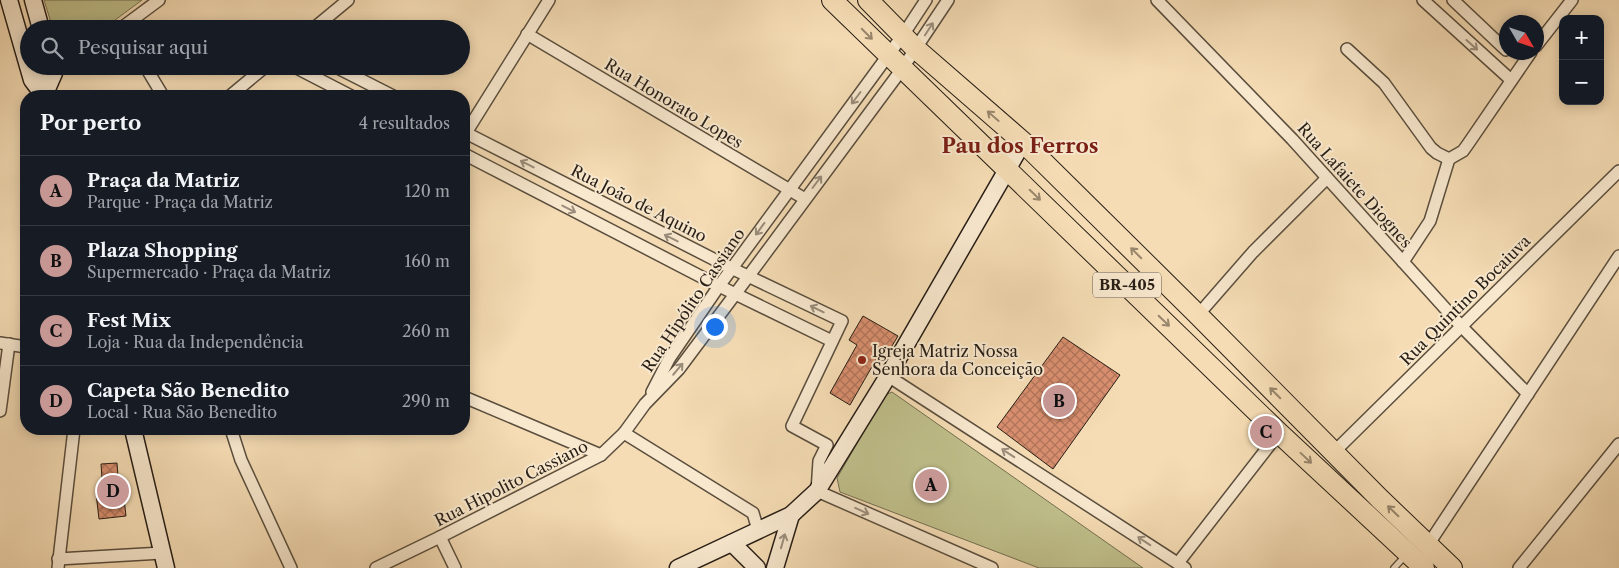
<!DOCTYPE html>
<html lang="pt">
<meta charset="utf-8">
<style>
:root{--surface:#171b24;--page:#20242c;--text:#f1f3f6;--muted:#9ea1a6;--line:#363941;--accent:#c59692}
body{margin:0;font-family:"Libre Caslon Text",serif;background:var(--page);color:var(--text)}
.controls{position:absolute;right:15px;top:15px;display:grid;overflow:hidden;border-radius:10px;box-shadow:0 2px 12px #0003}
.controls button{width:45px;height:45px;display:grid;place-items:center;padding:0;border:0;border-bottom:1px solid var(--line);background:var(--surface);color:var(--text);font:25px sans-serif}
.compass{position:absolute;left:1499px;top:15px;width:45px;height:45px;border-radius:50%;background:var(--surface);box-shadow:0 2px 12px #0003;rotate:129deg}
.you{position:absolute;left:714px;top:326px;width:18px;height:18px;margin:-12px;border:4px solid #fff;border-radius:50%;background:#1a73e8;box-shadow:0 0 0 8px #1a73e833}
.badge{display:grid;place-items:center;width:32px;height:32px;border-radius:50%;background:var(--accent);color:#111;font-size:16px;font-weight:700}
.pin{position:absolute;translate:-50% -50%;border:2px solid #fff;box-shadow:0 1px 5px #0006}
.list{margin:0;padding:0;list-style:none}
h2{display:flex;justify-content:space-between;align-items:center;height:65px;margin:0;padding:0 20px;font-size:21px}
h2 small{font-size:16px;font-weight:400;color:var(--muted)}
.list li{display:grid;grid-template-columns:32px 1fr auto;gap:15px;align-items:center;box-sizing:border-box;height:70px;padding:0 20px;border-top:1px solid var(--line)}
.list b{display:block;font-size:19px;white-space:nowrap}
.list p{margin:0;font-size:16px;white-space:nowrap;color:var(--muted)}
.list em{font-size:16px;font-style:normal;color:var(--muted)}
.icon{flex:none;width:28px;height:28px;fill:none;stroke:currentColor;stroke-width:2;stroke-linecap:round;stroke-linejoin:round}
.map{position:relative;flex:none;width:1619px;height:568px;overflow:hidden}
.search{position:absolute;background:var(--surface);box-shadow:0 2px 12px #0003;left:20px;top:20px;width:450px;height:55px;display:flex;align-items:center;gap:12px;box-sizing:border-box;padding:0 18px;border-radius:28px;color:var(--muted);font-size:19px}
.panel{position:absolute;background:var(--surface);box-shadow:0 2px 12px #0003;left:20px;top:90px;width:450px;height:345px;border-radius:20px}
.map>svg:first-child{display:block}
</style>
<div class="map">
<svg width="1619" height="568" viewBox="0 0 1619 568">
<defs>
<pattern id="building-cross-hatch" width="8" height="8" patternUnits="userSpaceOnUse" patternTransform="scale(1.25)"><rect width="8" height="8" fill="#d98f6f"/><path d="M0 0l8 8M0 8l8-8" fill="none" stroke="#b0745a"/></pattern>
</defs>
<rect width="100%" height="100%" fill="#f5dcb4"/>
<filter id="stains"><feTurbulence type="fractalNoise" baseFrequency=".004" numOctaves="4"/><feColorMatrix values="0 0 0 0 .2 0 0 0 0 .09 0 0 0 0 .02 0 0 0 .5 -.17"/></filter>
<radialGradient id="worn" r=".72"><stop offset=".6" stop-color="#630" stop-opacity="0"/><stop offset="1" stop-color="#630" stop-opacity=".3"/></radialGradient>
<g fill="#bfbf8b" stroke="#736e50">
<polygon points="44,0 142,0 103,29 53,29"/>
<polygon points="892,392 1143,568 1039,568 840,492 837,478 885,395"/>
</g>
<g fill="url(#building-cross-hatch)" stroke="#271e16">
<polygon points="863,316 898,336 883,361 877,358 850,405 830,393 857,345 849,340"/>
<polygon points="1063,337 1120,375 1053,469 997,427"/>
<polygon points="117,463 119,490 123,490 126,516 99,519 96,493 103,492 101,464"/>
</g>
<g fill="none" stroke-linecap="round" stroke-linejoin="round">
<g stroke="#5a4e3e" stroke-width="8">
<polyline id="lane" points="1394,568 1406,555"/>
</g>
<g stroke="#5a4e3e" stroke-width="14">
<g id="street">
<polyline points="1157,0 1292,139 1461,326 1528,394"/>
<polyline points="1423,0 1511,80"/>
<polyline points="1453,0 1506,50"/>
<polyline points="120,29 159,0"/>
<polyline points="313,29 348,0"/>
<polyline points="527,34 805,199"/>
<polyline points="1536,46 1572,0"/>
<polyline points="1347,49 1384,83 1431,148 1437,153 1449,159"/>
<polyline points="145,66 163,96"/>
<polyline points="293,66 351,96"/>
<polyline points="334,66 393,96"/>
<polyline points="32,80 54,73 64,66"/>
<polyline points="230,96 266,66"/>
<polyline points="464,132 731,268 842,321 792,426 827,445 819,461 817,491 992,568"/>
<polyline points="464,136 549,0"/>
<polyline points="464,154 719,286 832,341"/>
<polyline points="1449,159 1463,151 1468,144 1531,52"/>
<polyline points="1403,262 1430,221 1449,159"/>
<polyline points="1198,315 1253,252 1327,178"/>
<polyline points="0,343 26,347"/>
<polyline points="888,376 1185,568"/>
<polyline points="652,392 669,359 719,286 903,35 926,0"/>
<polyline points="464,397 601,455"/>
<polyline points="0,411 9,344"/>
<polyline points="231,429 241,460 291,568"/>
<polyline points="624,433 753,513 758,530"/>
<polyline points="1334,452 1619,171"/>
<polyline points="440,537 455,568"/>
<polyline points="1428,545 1619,256"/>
<polyline points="58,559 162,553"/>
<polyline points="1178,563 1279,433"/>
<polyline points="58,568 74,429"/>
<polyline points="376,568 440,537 601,455 624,433 645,404 679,369 736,293 902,69 948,0"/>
<polyline points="1519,568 1619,444"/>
</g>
</g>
<g stroke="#271e16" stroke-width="19">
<g id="secondary">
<polyline points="9,0 32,80 44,96"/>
<polyline points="33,0 41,29"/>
<polyline points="44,96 54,73 52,66"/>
<polyline points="133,429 166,568"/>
<polyline points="732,543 757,568"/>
<polyline points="678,568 791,515 817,491 888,376 1023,142"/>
<polyline points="775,568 791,515"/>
</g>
</g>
<g stroke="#271e16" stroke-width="22">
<g id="highway">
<polyline points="832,0 1279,433 1424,568"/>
<polyline points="868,0 916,49 1023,142 1198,315 1380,499 1452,568"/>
</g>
</g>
<use href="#lane" stroke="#f8e8ce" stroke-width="5.5"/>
<use href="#street" stroke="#f8e8ce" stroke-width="11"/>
<use href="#secondary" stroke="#f8e8ce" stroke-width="16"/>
<use href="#highway" stroke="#f5dcb4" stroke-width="20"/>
</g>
<defs><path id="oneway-shaft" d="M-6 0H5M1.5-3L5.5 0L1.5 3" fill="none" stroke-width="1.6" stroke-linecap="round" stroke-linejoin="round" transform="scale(1.25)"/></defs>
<g stroke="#9a8d7b">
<use href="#oneway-shaft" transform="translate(929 29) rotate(-57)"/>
<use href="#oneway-shaft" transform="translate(1472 45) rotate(42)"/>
<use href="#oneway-shaft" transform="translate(856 98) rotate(127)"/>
<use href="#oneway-shaft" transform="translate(527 164) rotate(-153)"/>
<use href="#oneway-shaft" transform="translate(817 182) rotate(-53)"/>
<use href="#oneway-shaft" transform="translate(569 209) rotate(27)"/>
<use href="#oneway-shaft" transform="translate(760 229) rotate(126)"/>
<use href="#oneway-shaft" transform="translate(671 238) rotate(-153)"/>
<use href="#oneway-shaft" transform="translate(817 309) rotate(-154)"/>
<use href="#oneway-shaft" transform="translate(678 369) rotate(-50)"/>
<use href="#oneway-shaft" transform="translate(1008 453) rotate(-147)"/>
<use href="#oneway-shaft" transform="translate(862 511) rotate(24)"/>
<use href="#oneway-shaft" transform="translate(783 541) rotate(-74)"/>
<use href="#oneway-shaft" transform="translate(1144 541) rotate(-147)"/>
</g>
<g stroke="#98866d">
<use href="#oneway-shaft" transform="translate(867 34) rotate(45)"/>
<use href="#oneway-shaft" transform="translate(993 116) rotate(-139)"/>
<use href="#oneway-shaft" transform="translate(1035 195) rotate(44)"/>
<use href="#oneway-shaft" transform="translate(1136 253) rotate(-135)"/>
<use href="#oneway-shaft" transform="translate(1164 321) rotate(44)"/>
<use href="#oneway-shaft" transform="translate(1275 393) rotate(-135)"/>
<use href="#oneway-shaft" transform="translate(1306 458) rotate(43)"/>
<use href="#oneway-shaft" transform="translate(1393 511) rotate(-136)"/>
</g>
<circle fill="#8f2418" stroke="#f8e8ce" stroke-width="2" cx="862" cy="360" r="5"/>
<g text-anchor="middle" stroke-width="4" stroke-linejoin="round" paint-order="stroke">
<rect fill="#f8e8ce" stroke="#665b4d" stroke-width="1" x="1093" y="272.5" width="68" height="25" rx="4"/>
<g font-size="15" font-weight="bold" fill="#271e16">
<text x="1127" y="290">BR-405</text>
</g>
<g font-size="16" fill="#271e16" stroke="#f8e8ce">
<text transform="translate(674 103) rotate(31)" y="6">Rua Honorato Lopes</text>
<text transform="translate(1355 185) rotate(48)" y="6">Rua Lafaiete Diognes</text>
<text transform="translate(639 203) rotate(27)" y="6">Rua João de Aquino</text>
<text transform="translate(693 300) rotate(-56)" y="6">Rua Hipólito Cassiano</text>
<text transform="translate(1465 300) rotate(-45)" y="6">Rua Quintino Bocaiuva</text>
<text transform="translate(511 483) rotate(-27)" y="6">Rua Hipolito Cassiano</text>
</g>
<g font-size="16" fill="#271e16" stroke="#f8e8ce" text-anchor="start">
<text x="872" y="357">Igreja Matriz Nossa<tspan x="872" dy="18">Senhora da Conceição</tspan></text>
</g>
<g font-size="21" font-weight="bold" fill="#7a1f14" stroke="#f8e8ce">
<text x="1020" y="153">Pau dos Ferros</text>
</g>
</g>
<rect width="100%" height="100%" filter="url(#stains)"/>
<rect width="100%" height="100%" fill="url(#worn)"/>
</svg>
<div class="controls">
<button>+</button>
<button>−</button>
</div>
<svg class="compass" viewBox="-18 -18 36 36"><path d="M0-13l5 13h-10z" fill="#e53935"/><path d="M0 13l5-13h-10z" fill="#9ea1a6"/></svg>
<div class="you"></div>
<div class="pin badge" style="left:931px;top:485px">A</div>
<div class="pin badge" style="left:1059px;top:401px">B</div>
<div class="pin badge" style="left:1266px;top:432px">C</div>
<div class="pin badge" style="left:113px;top:491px">D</div>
<div class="search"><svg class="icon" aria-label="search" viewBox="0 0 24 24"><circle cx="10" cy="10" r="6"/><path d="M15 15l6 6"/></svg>Pesquisar aqui</div>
<section class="panel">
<h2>Por perto<small>4 resultados</small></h2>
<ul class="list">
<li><span class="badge">A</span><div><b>Praça da Matriz</b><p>Parque · Praça da Matriz</p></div><em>120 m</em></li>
<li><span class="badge">B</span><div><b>Plaza Shopping</b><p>Supermercado · Praça da Matriz</p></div><em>160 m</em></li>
<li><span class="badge">C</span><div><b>Fest Mix</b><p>Loja · Rua da Independência</p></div><em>260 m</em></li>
<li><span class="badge">D</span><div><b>Capeta São Benedito</b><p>Local · Rua São Benedito</p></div><em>290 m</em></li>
</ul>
</section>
</div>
